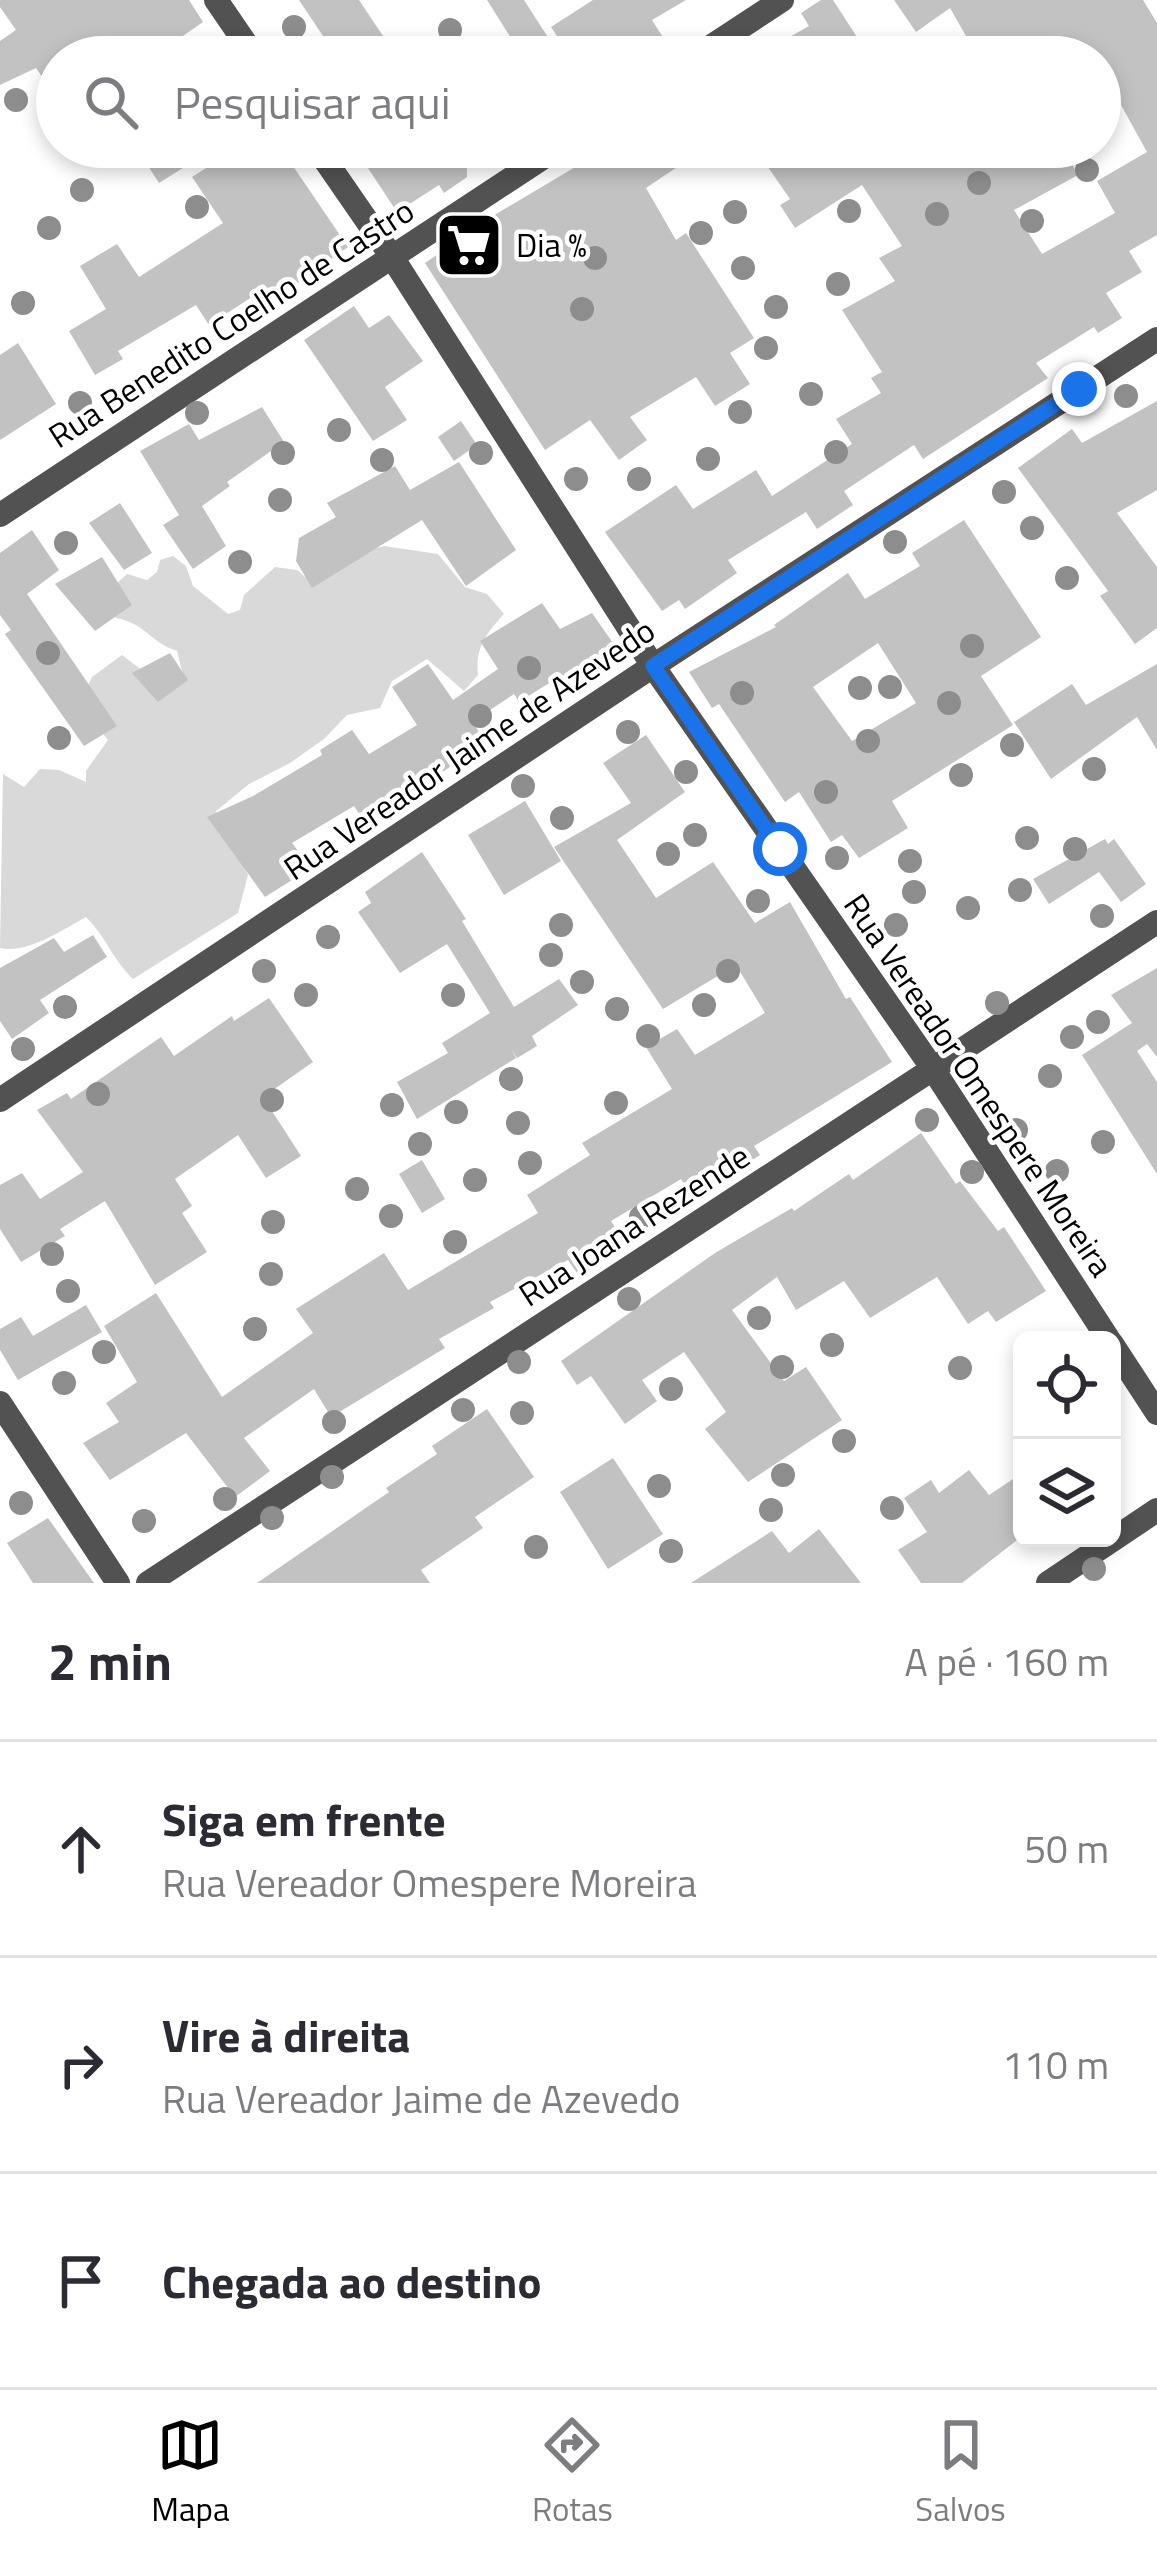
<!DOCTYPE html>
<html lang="pt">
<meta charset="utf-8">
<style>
:root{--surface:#fff;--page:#f2f2f3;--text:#2b2b33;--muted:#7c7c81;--line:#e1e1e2;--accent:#000}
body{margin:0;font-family:"Titillium Web",sans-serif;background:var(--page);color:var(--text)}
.controls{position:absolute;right:36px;bottom:36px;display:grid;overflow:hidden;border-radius:18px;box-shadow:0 6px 18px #0003}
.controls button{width:108px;height:108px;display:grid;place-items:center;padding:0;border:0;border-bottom:3px solid var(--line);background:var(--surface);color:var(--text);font:60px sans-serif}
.stop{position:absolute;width:36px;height:36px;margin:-27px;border:9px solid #1a73e8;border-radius:50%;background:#fff}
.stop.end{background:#1a73e8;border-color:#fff;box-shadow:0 3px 12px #0008}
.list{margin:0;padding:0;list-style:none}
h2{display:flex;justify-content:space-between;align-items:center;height:156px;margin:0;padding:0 48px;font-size:51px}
h2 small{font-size:39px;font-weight:400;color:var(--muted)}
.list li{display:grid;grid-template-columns:78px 1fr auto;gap:36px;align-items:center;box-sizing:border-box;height:216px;padding:0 48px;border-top:3px solid var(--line)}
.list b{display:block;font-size:45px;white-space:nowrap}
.list p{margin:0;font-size:39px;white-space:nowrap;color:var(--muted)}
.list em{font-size:39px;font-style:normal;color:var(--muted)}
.icon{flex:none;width:66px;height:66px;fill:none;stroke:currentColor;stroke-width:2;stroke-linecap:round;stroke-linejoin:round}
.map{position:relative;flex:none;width:1157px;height:1583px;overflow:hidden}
.search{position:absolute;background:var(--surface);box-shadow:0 6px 18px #0003;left:36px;right:36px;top:36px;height:132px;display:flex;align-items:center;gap:30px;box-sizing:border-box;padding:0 42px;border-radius:66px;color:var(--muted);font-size:45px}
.sheet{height:804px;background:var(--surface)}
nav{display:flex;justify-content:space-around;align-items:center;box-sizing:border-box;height:168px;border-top:3px solid var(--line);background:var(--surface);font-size:33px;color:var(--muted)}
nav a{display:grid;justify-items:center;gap:6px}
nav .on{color:var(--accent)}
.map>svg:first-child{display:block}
</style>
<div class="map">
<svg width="1157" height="1583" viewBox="0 0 1157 1583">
<rect width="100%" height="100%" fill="#fff"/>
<path fill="#d9d9d9" d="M384,546L438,554L465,587L487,594L504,614C486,634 475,647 478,675L464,691L427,659L392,681L380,708L347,715L324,739L290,763L249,784L216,811L248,875L238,913L133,979C111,957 107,938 86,917C62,930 28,954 0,948L3,774L24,787L40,769L59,770L86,782V771L108,740L79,704L92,677L122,655L151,677L183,675L177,651C148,641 147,624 116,618L106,602L114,586L127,574L147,580L157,572L160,560L173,556L186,566L193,586L228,614L240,610L244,595L275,567L297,570L311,582L362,552Z"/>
<g fill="#c2c2c2" fill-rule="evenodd">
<polygon points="0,0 189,0 203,22 180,38 194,57 57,57 57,99 36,68 0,85 0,41 16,30 0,7"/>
<polygon points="299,0 359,0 397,57 294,57 323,36"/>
<polygon points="487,0 524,0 551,42 523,57"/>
<polygon points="593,0 686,0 652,20 664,39 634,57 571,57 551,27"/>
<polygon points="821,0 833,0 870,57 754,57 809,26 801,13"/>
<polygon points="894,0 1143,0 1157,23 1157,235 1129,251 1142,272 1106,293 1122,318 1098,333 1094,327 1036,363 1048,378 923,459 914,445 844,491 853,505 817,529 806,512 728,560 737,573 685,609 679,600 662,611 605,532 676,485 693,509 756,470 772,496 852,444 836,419 881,393 871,378 882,372 842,310 895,281 879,258 902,246 862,185 795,228 780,205 790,199 754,147 1062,147 1078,175 1014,210 1042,254 1115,213 1097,181 1147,152 1100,67 1100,57 978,57 950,8 916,32"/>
<polygon points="136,147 174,147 186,166 159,183"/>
<polygon points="239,147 286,147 297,164 293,166 348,247 276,299 267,287 209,325 196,305 118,351 123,359 95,375 69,331 106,309 80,266 117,244 139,277 223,223 192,177"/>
<polygon points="354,147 454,147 467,167 467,177 444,193 439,185 397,212"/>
<polygon points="609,147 707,147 646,188 676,240 686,233 754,338 730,353 750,384 715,406 696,377 630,417 647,440 619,460 590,420 545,450 425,263 496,214"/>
<polygon points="354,306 369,328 389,315 423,361 385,387 407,420 373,441 304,340"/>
<polygon points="18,343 56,404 0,440 0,355"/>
<polygon points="1157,401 1157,490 1117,513 1157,567 1157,628 1135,644 1100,596 1108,591 1018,468 1072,429 1082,443"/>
<polygon points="262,407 284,442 227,482 230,486 202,506 226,546 193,569 163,525 179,515 140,451 189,424 199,440"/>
<polygon points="461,421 477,445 454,461 438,437"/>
<polygon points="459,462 516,550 466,586 422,520 312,588 296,561 299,538 336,517 327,503 395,466 410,490"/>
<polygon points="120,503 152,553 124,570 89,523"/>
<path d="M964,520L1041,637L981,676L1013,725L892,801L908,828L859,858L842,835L831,842L799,792L785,802L719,704L712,708L689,672L776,627L774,625L848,573L865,599L920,566L912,553ZM878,643L916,703L852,741L813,687Z"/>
<polygon points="32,530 59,570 27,594 117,726 84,746 5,634 11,630 0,615 0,553"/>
<polygon points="102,557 132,605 95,631 55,584"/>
<polygon points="542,603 560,629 592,613 613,643 611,661 578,687 569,676 557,683 554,680 519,702 514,694 472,722 487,743 402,798 405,803 369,830 354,806 292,843 311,868 265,897 207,817 253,796 322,755 320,750 352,730 369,754 417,725 392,687 428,664 453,700 498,669 480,641"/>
<polygon points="170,653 188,680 158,702 132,673"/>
<polygon points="1157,664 1157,750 1137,717 1051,779 1014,722 1072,684 1086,705"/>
<polygon points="646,735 685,792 617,840 656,898 713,862 755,923 790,902 846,999 850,997 892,1062 754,1146 760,1155 693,1198 681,1179 611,1221 625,1243 577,1273 568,1260 490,1302 494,1308 439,1339 445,1348 331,1417 314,1389 244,1438 270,1471 235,1497 186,1433 110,1480 83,1443 119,1422 106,1403 137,1382 104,1326 156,1293 222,1397 313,1333 296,1309 384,1253 408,1290 538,1213 527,1195 590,1155 582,1143 672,1089 646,1047 677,1029 695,1055 765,1013 736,965 663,1009 554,847 631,803 603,763"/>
<polygon points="525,801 561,861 504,895 468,835"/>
<polygon points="1105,839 1108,844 1114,839 1146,884 1121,902 1099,872 1049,904 1033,879"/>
<polygon points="422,852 466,919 462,921 514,1007 559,979 578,1005 532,1036 537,1046 517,1058 512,1050 516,1058 417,1119 397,1082 448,1053 442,1043 490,1013 447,944 400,973 358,912 371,903 365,892"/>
<polygon points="93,935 107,957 40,1000 49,1013 12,1039 0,1021 0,968 54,938 64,952"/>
<polygon points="1157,968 1157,1057 1147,1044 1137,1051 1157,1082 1157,1174 1082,1055 1132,1023 1111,995"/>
<polygon points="269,998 313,1062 263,1097 301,1156 266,1178 238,1135 175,1179 192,1206 182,1213 207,1252 155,1285 105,1201 60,1229 65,1236 21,1262 0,1229 0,1185 22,1173 40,1199 83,1172 37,1110 67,1093 71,1099 161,1037 174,1056 232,1016 234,1021"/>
<polygon points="921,1133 956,1184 960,1181 998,1231 1004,1227 1046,1291 996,1322 988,1311 968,1324 937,1277 870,1318 844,1281 796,1310 777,1277 732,1310 784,1381 806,1367 842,1420 748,1482 705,1429 726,1412 684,1352 642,1380 657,1401 625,1424 591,1376 577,1385 561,1361 715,1253 792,1208 794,1211 849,1174 853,1180"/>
<polygon points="422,1160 445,1199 422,1213 399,1174"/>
<polygon points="86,1305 102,1332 18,1380 0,1350 0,1329 21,1317 33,1336"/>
<polygon points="487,1409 534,1477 475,1517 483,1528 421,1570 430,1583 257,1583 389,1492 386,1488 437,1454 432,1446"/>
<polygon points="613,1458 663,1534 608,1569 560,1492"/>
<polygon points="969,1470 989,1495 1022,1473 1022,1536 962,1583 921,1583 898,1550 927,1532 904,1498 931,1480 939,1493"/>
<polygon points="48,1518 94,1583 33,1583 7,1543"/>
<polygon points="819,1529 861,1583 691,1583 772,1531 789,1553"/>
</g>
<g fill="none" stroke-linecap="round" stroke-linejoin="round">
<g stroke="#525252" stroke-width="24">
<polyline points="216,0 255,57"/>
<polyline points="695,57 782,0"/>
<polyline points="316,147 392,257 653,666 933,1069 1109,1340"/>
<polyline points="0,515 559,147"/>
<polyline points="0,1100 653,666 1157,339"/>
<polyline points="1112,1344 1157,1413"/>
<polyline points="0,1403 118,1583"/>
<polyline points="148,1583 1157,922"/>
<polyline points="1048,1583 1157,1510"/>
</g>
</g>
<g fill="#8d8d8d">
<circle cx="294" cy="27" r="12"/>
<circle cx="450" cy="30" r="12"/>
<circle cx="16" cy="100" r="12"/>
<circle cx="1087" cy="170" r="12"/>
<circle cx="979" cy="183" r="12"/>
<circle cx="82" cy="190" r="12"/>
<circle cx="197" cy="207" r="12"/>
<circle cx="849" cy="211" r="12"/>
<circle cx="735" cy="212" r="12"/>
<circle cx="937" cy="214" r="12"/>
<circle cx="1032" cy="221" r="12"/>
<circle cx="49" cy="228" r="12"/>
<circle cx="701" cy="233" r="12"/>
<circle cx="595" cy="258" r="12"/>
<circle cx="743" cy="268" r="12"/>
<circle cx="838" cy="284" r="12"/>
<circle cx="23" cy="303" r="12"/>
<circle cx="776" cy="307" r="12"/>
<circle cx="582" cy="309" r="12"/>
<circle cx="766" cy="348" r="12"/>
<circle cx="811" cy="394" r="12"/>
<circle cx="1126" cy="396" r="12"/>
<circle cx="80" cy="403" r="12"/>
<circle cx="740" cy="412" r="12"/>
<circle cx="197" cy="413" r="12"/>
<circle cx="339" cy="430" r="12"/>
<circle cx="836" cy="452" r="12"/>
<circle cx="283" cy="453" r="12"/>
<circle cx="481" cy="453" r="12"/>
<circle cx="708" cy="459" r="12"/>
<circle cx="382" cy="460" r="12"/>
<circle cx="576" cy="479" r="12"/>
<circle cx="639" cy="479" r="12"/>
<circle cx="1004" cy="492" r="12"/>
<circle cx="280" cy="500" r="12"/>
<circle cx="1032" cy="528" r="12"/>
<circle cx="895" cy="542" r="12"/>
<circle cx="66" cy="543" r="12"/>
<circle cx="240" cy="562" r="12"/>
<circle cx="1067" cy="578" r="12"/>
<circle cx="972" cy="646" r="12"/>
<circle cx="48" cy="653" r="12"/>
<circle cx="529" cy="668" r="12"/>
<circle cx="890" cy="687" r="12"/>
<circle cx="860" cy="688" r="12"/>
<circle cx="742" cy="693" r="12"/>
<circle cx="949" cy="703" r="12"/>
<circle cx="480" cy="716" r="12"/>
<circle cx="628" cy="732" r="12"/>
<circle cx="59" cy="738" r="12"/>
<circle cx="868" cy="741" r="12"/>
<circle cx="1012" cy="745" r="12"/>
<circle cx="1094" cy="769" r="12"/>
<circle cx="686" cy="772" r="12"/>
<circle cx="961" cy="775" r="12"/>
<circle cx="523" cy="786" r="12"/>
<circle cx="826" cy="792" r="12"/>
<circle cx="562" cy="818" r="12"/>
<circle cx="695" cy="835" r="12"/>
<circle cx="1027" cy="838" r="12"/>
<circle cx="1075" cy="849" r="12"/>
<circle cx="668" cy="854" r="12"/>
<circle cx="837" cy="858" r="12"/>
<circle cx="910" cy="861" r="12"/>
<circle cx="1020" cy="890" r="12"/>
<circle cx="914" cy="892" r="12"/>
<circle cx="758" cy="901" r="12"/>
<circle cx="968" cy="908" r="12"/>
<circle cx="1102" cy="916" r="12"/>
<circle cx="561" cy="925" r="12"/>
<circle cx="896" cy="925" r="12"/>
<circle cx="328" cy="937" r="12"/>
<circle cx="551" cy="955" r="12"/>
<circle cx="264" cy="971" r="12"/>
<circle cx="728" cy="971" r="12"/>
<circle cx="582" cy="982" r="12"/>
<circle cx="306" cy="995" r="12"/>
<circle cx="453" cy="995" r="12"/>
<circle cx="997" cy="1003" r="12"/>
<circle cx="704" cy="1005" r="12"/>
<circle cx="65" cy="1007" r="12"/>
<circle cx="617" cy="1009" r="12"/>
<circle cx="1098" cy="1022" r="12"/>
<circle cx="648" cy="1036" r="12"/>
<circle cx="1072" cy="1037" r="12"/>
<circle cx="23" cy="1049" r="12"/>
<circle cx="1050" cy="1076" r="12"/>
<circle cx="511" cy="1079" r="12"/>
<circle cx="98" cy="1094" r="12"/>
<circle cx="272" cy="1100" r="12"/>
<circle cx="616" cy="1103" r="12"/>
<circle cx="392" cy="1105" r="12"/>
<circle cx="456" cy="1112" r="12"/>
<circle cx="927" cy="1120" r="12"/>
<circle cx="518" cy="1123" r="12"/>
<circle cx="1016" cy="1130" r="12"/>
<circle cx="1103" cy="1142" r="12"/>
<circle cx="420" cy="1144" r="12"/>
<circle cx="530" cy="1163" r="12"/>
<circle cx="1057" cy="1171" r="12"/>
<circle cx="972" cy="1172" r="12"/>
<circle cx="475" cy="1180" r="12"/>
<circle cx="357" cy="1189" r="12"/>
<circle cx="391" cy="1216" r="12"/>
<circle cx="641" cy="1217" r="12"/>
<circle cx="273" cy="1222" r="12"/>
<circle cx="455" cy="1242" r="12"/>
<circle cx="52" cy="1254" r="12"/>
<circle cx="271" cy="1274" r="12"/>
<circle cx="68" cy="1291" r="12"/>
<circle cx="629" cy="1299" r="12"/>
<circle cx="759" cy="1318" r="12"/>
<circle cx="255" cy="1329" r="12"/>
<circle cx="832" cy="1345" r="12"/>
<circle cx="104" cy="1352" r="12"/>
<circle cx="519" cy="1362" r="12"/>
<circle cx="782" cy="1367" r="12"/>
<circle cx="960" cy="1368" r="12"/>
<circle cx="64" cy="1383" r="12"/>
<circle cx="671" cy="1389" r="12"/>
<circle cx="463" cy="1410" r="12"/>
<circle cx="522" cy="1413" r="12"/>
<circle cx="334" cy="1422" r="12"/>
<circle cx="844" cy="1441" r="12"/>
<circle cx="783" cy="1475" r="12"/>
<circle cx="332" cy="1477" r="12"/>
<circle cx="659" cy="1486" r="12"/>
<circle cx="225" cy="1499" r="12"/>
<circle cx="21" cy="1503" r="12"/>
<circle cx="892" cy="1508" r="12"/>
<circle cx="771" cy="1510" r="12"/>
<circle cx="272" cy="1518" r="12"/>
<circle cx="144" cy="1521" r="12"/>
<circle cx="536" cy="1547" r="12"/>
<circle cx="671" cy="1551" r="12"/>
<circle cx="1094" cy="1569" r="12"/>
</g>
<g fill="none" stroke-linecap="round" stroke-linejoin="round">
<polyline stroke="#1a73e8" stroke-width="15" points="780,849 653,666 1079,389"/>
</g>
<defs>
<g id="supermarket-square" transform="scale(3.45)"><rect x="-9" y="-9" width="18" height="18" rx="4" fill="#000" stroke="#fff"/><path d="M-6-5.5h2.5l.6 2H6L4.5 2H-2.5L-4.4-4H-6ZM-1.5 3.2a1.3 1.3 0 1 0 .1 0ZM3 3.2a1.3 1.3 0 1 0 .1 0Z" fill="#fff"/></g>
</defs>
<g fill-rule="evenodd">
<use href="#supermarket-square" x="469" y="245"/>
</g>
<g text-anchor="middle" stroke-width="9" stroke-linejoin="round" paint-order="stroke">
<g font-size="33" fill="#000" stroke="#fff" text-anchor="start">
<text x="516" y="257">Dia %</text>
</g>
<g font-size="33" fill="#000" stroke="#fff">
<text transform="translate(231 323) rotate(-33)" y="12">Rua Benedito Coelho de Castro</text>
<text transform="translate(469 749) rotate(-34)" y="12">Rua Vereador Jaime de Azevedo</text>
<text transform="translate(979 1085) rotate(56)" y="12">Rua Vereador Omespere Moreira</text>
<text transform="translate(634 1225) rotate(-33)" y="12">Rua Joana Rezende</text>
</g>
</g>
</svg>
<div class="controls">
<button><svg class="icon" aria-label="locate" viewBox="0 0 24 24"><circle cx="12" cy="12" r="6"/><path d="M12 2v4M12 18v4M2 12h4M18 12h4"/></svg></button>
<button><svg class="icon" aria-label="layers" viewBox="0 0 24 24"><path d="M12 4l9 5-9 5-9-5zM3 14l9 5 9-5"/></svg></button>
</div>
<div class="stop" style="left:780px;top:849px"></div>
<div class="stop end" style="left:1079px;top:389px"></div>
<div class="search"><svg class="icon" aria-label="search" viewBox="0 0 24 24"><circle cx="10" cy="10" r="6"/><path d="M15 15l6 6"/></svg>Pesquisar aqui</div>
</div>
<section class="sheet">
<h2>2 min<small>A pé · 160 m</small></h2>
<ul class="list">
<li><svg class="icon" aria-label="ahead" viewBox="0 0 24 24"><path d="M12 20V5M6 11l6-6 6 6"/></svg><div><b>Siga em frente</b><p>Rua Vereador Omespere Moreira</p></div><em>50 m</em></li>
<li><svg class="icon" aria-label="right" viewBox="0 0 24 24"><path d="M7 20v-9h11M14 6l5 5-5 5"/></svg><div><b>Vire à direita</b><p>Rua Vereador Jaime de Azevedo</p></div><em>110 m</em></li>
<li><svg class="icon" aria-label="arrive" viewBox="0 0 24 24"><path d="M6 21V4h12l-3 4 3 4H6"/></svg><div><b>Chegada ao destino</b></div></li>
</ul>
</section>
<nav>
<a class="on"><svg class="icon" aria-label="map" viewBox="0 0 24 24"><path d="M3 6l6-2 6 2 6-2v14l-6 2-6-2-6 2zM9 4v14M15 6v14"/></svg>Mapa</a>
<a><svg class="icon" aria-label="directions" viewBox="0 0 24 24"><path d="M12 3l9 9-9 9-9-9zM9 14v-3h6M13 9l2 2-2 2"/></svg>Rotas</a>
<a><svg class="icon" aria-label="saved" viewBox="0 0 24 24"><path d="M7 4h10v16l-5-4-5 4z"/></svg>Salvos</a>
</nav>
